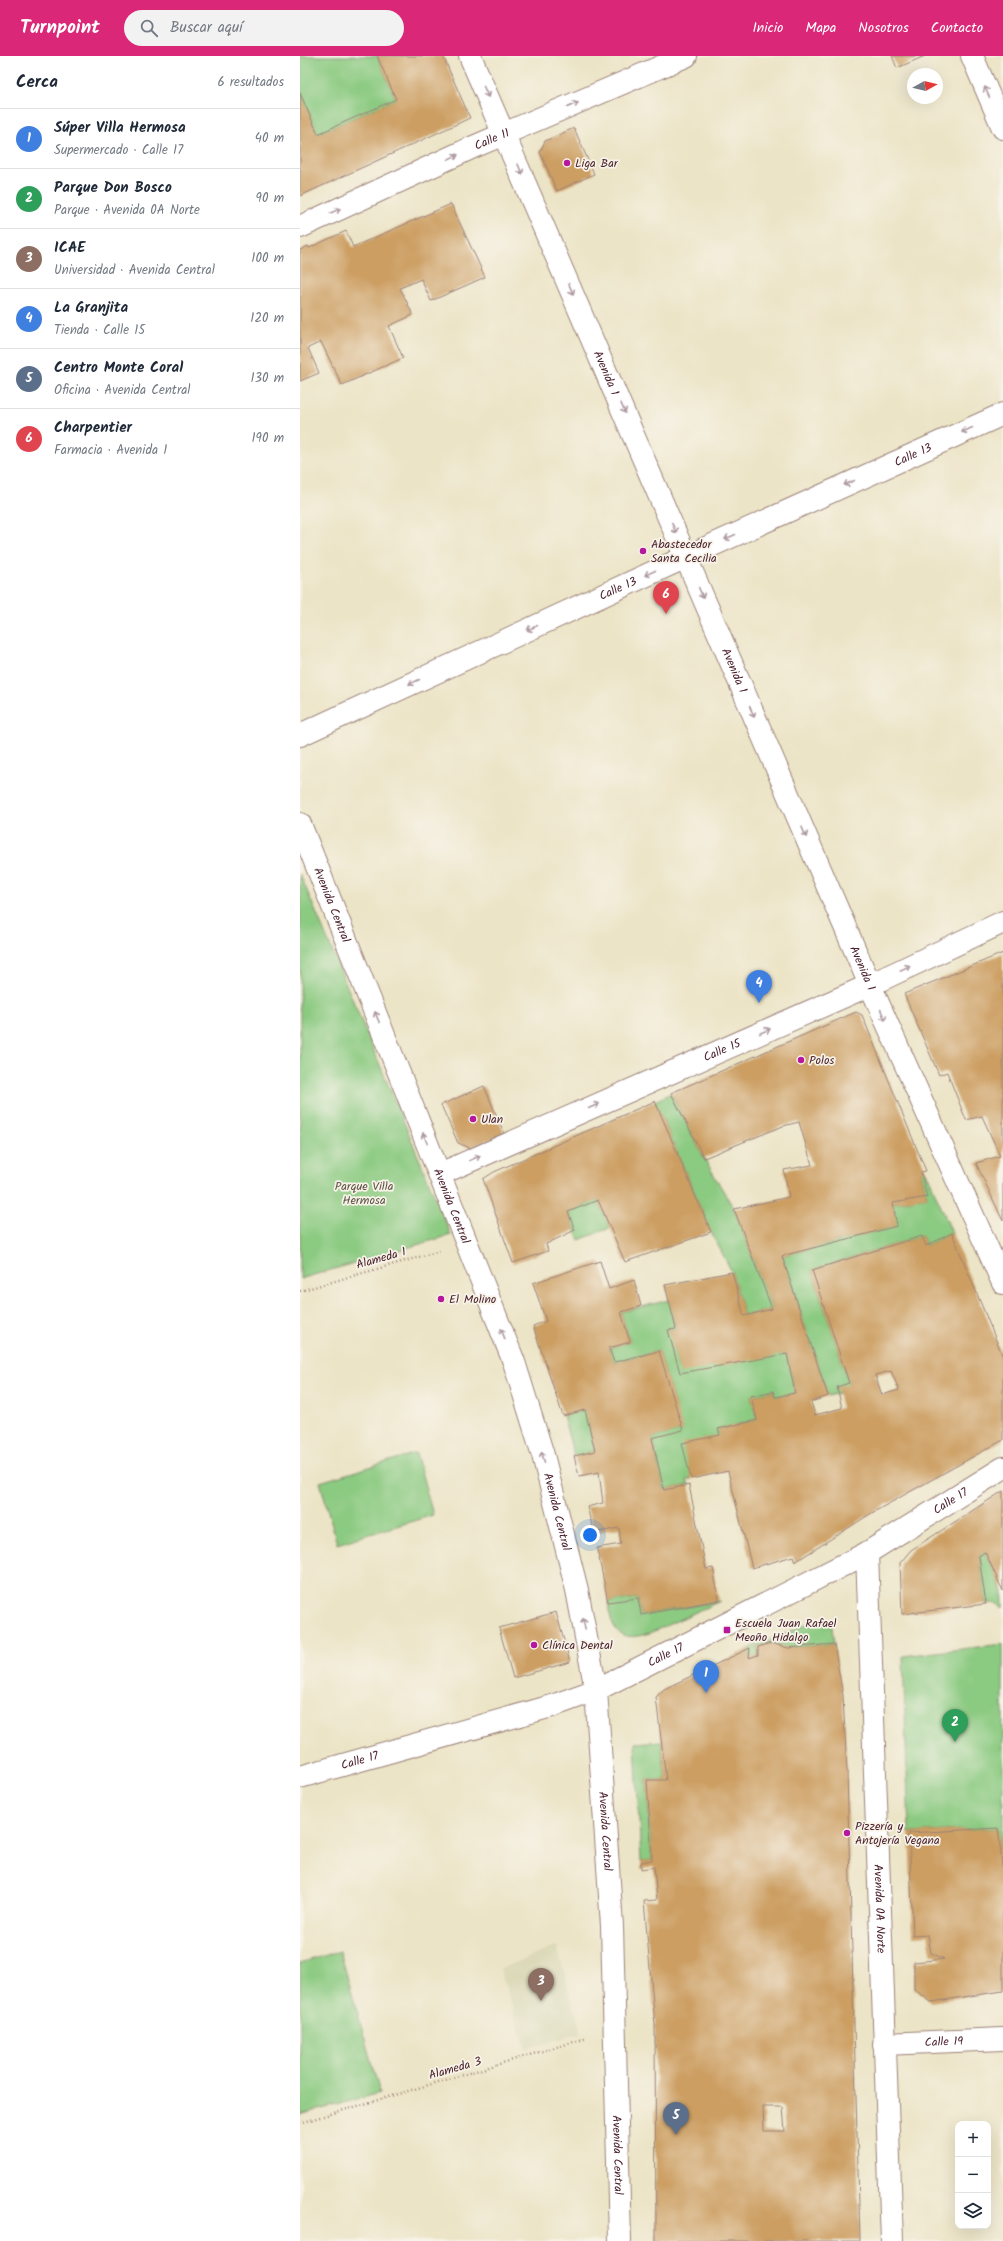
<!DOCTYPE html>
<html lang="es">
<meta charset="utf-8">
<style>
:root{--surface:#fff;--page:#f2f2f3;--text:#1f2937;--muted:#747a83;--line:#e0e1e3;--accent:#db2777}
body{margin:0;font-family:Kalam,sans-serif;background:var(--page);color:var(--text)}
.controls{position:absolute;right:12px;bottom:12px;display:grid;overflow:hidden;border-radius:8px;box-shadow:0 4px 16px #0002}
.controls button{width:36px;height:36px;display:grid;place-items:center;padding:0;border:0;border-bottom:1px solid var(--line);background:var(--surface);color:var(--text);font:20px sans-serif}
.compass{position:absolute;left:607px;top:12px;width:36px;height:36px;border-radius:50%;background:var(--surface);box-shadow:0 4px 16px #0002;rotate:82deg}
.you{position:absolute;left:290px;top:1479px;width:14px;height:14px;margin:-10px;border:3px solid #fff;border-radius:50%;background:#1a73e8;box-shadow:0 0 0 6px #1a73e833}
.badge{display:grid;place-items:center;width:26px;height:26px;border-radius:50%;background:var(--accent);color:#fff;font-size:13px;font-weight:700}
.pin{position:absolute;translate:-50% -33px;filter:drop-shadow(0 1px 2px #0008)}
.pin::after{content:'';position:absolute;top:21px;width:14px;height:12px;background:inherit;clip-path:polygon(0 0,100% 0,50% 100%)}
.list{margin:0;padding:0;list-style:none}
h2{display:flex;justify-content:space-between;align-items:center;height:52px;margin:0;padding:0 16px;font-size:17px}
h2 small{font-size:13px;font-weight:400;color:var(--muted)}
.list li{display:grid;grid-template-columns:26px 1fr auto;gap:12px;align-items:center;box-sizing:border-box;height:60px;padding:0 16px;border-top:1px solid var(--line)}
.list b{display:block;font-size:15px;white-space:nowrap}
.list p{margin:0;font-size:13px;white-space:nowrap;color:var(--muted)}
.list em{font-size:13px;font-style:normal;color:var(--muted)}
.icon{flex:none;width:22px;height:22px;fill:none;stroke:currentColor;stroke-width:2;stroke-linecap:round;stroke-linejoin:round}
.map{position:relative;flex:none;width:703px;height:2185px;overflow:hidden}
header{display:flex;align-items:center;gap:24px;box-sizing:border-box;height:56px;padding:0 20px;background:var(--accent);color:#fff}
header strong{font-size:19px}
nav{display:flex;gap:22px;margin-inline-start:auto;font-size:14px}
.search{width:280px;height:36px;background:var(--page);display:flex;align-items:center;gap:10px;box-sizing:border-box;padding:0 14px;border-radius:22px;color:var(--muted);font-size:15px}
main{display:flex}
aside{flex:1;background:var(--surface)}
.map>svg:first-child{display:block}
</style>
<header>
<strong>Turnpoint</strong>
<div class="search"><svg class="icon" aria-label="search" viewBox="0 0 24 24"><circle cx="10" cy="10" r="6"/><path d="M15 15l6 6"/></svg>Buscar aquí</div>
<nav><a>Inicio</a><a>Mapa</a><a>Nosotros</a><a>Contacto</a></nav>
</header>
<main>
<aside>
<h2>Cerca<small>6 resultados</small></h2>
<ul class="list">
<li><span class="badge" style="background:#3f7fe0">1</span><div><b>Súper Villa Hermosa</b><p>Supermercado · Calle 17</p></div><em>40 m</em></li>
<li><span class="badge" style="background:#2e9e5b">2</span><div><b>Parque Don Bosco</b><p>Parque · Avenida 0A Norte</p></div><em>90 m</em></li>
<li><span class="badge" style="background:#8d6e63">3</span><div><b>ICAE</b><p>Universidad · Avenida Central</p></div><em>100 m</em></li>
<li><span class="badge" style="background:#3f7fe0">4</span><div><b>La Granjita</b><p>Tienda · Calle 15</p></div><em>120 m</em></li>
<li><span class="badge" style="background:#5c6f8a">5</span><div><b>Centro Monte Coral</b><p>Oficina · Avenida Central</p></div><em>130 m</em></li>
<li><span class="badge" style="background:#e0444e">6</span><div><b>Charpentier</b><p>Farmacia · Avenida 1</p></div><em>190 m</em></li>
</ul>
</aside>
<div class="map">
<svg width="703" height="2185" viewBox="0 0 703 2185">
<rect width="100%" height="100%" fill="#f7f3e8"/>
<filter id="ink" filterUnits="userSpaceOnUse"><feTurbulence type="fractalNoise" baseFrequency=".025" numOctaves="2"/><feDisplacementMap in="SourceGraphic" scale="8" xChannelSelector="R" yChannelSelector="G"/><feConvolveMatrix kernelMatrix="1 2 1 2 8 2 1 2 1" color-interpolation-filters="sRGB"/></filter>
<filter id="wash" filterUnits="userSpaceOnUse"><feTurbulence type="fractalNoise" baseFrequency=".012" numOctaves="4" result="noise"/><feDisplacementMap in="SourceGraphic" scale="16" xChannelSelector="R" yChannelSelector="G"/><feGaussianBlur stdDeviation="0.9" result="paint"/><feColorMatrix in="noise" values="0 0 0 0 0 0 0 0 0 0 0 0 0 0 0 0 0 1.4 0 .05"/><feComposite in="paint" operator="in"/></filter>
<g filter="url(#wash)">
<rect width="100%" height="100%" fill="#ece4c6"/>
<polygon fill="#dbd9b8" points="257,1890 281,1977 226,1993 200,1913"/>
<g fill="#8bca81" stroke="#6a7456">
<polygon points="0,0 77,0 96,43 18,78 0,37"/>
<polygon points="0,818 151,1179 0,1223"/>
<polygon points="371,1037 404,1102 434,1153 472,1253 444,1260 432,1216 411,1176 355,1045"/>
<polygon points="626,1115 652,1177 626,1190 622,1180 512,1214 549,1327 539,1337 528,1340 482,1200 596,1170 593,1147 627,1141 621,1116"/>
<polygon points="298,1144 310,1172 279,1184 268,1156"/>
<polygon points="369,1244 376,1273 369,1274 379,1313 487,1298 495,1337 475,1341 473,1335 451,1340 457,1364 418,1373 420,1379 391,1423 387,1424 389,1429 364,1434 352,1382 382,1374 359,1295 314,1306 309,1292 330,1286 321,1256"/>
<polygon points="285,1354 295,1395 274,1400 263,1360"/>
<polygon points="116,1397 133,1459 37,1488 20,1426"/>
<polygon points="685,1496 703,1535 703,1552 696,1547 686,1548 679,1500"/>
<path d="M338,1542L341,1559L420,1545C404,1552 388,1560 372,1567C340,1582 312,1595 308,1546Z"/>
<polygon points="514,1565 525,1565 532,1571 534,1588 488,1592 471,1587 458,1591 458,1599 449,1602 450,1592"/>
<polygon points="703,1588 703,1818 698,1772 609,1777 603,1600"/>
<polygon points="361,1685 366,1724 347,1724 352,1804 341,1806 335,1687"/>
<polygon points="40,1895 80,2037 0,2059 0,1907"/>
</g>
<g id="blocks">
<g fill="#cc9e62" fill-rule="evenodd">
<polygon points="77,0 143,0 170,62 0,140 0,37 18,78 96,43"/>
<polygon points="592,0 625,0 597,12"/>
<polygon points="274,72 294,118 257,135 240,96 245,85"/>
<polygon points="151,148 185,221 131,245 121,223 100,232 113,259 89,270 103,302 42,329 21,286 8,292 19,317 0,325 0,194 8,190 9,192 46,175 53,191"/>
<polygon points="703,897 703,1165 676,1107 700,1100 682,1060 666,1064 647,1016 639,1019 604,938"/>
<path d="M556,956L562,959L626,1115L621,1116L627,1141L593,1147L597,1170L482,1200L528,1340L511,1346L515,1359L542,1352L537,1331L549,1327L512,1214L622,1180L626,1190L652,1177L703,1301V1384L570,1458L495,1506L493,1500L452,1512L428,1415L391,1423L382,1387L420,1379L418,1373L457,1364L451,1340L473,1335L475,1341L495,1337L487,1298L380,1317L368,1274L376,1273L365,1229L432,1216L444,1260L472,1253L434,1153L489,1141L484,1114L512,1109L499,1066L483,1070L404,1102L371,1037ZM591,1315L599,1334L582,1339L575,1319Z"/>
<polygon points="184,1030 204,1077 170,1092 158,1087 141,1049"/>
<polygon points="355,1045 411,1176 325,1206 298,1144 268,1156 275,1174 246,1188 248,1195 213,1207 183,1123 194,1116"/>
<polygon points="300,1205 309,1233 334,1224 341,1250 321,1256 330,1286 309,1292 314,1306 359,1295 383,1374 352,1382 364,1434 389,1429 406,1513 413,1512 419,1544 341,1559 338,1542 308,1546 297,1492 321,1488 319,1472 294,1477 287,1451 303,1447 299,1416 279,1420 274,1400 295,1395 285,1354 263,1360 233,1270 246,1265 233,1227"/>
<polygon points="703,1435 703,1535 685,1496 679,1500 686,1548 602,1558 600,1507 611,1494"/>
<polygon points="256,1556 270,1606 213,1622 199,1572"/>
<path d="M471,1587L488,1592L534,1588L543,1640L547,1716L560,2185H356L355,1969L344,1845L357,1844L354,1811L341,1813V1806L352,1804L347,1724H366L356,1641L364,1633L450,1592L449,1602L458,1599V1591ZM463,2051H483L485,2075H464Z"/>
<polygon points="698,1772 703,1818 703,1935 631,1946 614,1933 614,1906 644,1903 631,1897 628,1879 613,1880 609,1777"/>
</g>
</g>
</g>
<g filter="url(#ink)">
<use href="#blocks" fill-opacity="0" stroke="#9b8278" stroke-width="1"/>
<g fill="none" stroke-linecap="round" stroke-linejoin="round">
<g stroke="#9b8278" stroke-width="24">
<g id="minor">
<polyline points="672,0 703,72"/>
<path id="s1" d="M0,171L171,92L386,0"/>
<path id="s2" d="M0,679L386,501L703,358"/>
<path id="s3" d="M140,1118L570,929L703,866"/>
<path id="s4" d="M567,1497L592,2185"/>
<path id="s5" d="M0,1721L252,1650L296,1634"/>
<path id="s6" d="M584,1988L703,1983"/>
</g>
</g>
<g stroke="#9b8278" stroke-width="24">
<g id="secondary">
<path id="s7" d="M170,0L570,929L703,1227"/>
<path id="s8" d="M0,768L214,1306L243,1399L277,1534L296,1634L312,1870L320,2185"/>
<path id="s9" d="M296,1634L567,1497L703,1412"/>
</g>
</g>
<g stroke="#9b8278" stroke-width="2.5" stroke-dasharray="1 3" stroke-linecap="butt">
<polyline points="0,1235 140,1195"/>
<polyline points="0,2067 287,1982"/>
</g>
<use href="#minor" stroke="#fff" stroke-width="22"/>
<use href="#secondary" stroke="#fff" stroke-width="22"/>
</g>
<defs><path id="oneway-shaft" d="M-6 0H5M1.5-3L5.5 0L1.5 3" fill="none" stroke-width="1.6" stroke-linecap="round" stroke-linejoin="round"/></defs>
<g stroke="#ae9aa0">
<use href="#oneway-shaft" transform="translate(186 36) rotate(66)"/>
<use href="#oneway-shaft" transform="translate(687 36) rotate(-114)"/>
<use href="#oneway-shaft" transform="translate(273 49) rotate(-23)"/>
<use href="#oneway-shaft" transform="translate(153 101) rotate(-25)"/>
<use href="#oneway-shaft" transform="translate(220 113) rotate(67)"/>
<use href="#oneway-shaft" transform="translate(35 155) rotate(-25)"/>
<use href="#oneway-shaft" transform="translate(271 233) rotate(67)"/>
<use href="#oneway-shaft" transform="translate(323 352) rotate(67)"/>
<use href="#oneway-shaft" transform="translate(667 374) rotate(156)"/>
<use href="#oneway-shaft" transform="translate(549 427) rotate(156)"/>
<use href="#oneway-shaft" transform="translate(374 472) rotate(68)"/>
<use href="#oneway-shaft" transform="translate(430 481) rotate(156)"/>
<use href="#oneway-shaft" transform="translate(350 517) rotate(155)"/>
<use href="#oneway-shaft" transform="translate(401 537) rotate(67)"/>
<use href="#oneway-shaft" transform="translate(232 572) rotate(155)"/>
<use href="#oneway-shaft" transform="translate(114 626) rotate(155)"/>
<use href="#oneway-shaft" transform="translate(452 656) rotate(67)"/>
<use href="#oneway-shaft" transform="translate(504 776) rotate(67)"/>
<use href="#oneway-shaft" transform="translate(605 912) rotate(-25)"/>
<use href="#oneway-shaft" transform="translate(583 959) rotate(66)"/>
<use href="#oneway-shaft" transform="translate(77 961) rotate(-112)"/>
<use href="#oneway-shaft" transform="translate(465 975) rotate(-24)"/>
<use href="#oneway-shaft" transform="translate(294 1050) rotate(-24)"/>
<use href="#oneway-shaft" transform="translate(125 1082) rotate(-112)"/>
<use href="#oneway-shaft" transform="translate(175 1102) rotate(-24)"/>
<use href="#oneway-shaft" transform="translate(203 1278) rotate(-111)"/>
<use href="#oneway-shaft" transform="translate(243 1401) rotate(-105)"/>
<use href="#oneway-shaft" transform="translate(284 1568) rotate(-101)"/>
</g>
</g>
<g fill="#b5179e" stroke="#f7f3e8" stroke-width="1.5">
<circle cx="267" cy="107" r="4"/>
<circle cx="343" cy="495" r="4"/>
<circle cx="501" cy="1004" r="4"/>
<circle cx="173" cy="1063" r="4"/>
<circle cx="141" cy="1243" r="4"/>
<rect x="423" y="1570" width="8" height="8" rx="2"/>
<circle cx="234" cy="1589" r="4"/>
<circle cx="547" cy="1777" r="4"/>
</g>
<g text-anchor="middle" stroke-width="3.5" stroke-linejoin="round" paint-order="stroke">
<g font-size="12" fill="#4a1f2b" stroke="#f7f3e8">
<text dy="4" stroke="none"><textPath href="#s1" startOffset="211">Calle 11</textPath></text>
<text dy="4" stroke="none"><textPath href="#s7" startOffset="345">Avenida 1</textPath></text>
<text dy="4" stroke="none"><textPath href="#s2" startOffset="674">Calle 13</textPath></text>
<text dy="4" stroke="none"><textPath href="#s2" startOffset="350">Calle 13</textPath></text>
<text dy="4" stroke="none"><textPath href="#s7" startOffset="669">Avenida 1</textPath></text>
<text dy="4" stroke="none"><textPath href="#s8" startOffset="87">Avenida Central</textPath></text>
<text dy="4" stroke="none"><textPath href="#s7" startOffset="993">Avenida 1</textPath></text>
<text dy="4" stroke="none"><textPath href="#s3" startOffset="308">Calle 15</textPath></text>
<text dy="4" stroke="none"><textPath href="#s8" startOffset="411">Avenida Central</textPath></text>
<text transform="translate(81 1202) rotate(-16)" y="4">Alameda 1</text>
<text dy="4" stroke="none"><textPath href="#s9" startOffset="402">Calle 17</textPath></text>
<text dy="4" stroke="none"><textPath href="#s8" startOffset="735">Avenida Central</textPath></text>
<text dy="4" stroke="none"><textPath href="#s9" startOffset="78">Calle 17</textPath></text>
<text dy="4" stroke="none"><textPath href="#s5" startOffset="62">Calle 17</textPath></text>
<text dy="4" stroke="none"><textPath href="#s8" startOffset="1059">Avenida Central</textPath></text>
<text dy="4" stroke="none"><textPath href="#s4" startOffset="356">Avenida 0A Norte</textPath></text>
<text dy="4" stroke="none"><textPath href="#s6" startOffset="60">Calle 19</textPath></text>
<text transform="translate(155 2012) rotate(-16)" y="4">Alameda 3</text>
<text dy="4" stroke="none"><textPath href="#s8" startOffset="1383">Avenida Central</textPath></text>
</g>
<g font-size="12" fill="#4a1f2b" stroke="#f7f3e8" text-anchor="start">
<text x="275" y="111">Liga Bar</text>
<text x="351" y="492">Abastecedor<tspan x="351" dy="14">Santa Cecilia</tspan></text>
<text x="509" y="1008">Polos</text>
<text x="181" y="1067">Ulan</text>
<text x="149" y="1247">El Molino</text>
<text x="435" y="1571">Escuela Juan Rafael<tspan x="435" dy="14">Meoño Hidalgo</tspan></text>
<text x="242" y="1593">Clínica Dental</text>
<text x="555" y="1774">Pizzería y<tspan x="555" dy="14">Antojería Vegana</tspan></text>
</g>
<g font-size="12" fill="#5e5245" stroke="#f7f3e8">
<text x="64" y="1134">Parque Villa<tspan x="64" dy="14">Hermosa</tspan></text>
</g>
</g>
</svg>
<div class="controls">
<button>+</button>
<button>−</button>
<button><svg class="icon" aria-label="layers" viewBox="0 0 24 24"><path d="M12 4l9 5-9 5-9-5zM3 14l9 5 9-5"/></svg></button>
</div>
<svg class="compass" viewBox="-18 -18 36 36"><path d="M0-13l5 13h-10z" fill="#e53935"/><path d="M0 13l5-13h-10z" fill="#747a83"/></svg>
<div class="you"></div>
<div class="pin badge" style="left:406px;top:1637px;background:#3f7fe0">1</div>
<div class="pin badge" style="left:655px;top:1686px;background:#2e9e5b">2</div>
<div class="pin badge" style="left:241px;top:1945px;background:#8d6e63">3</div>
<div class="pin badge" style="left:459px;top:947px;background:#3f7fe0">4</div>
<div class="pin badge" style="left:376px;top:2079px;background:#5c6f8a">5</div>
<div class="pin badge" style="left:366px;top:558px;background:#e0444e">6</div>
</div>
</main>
